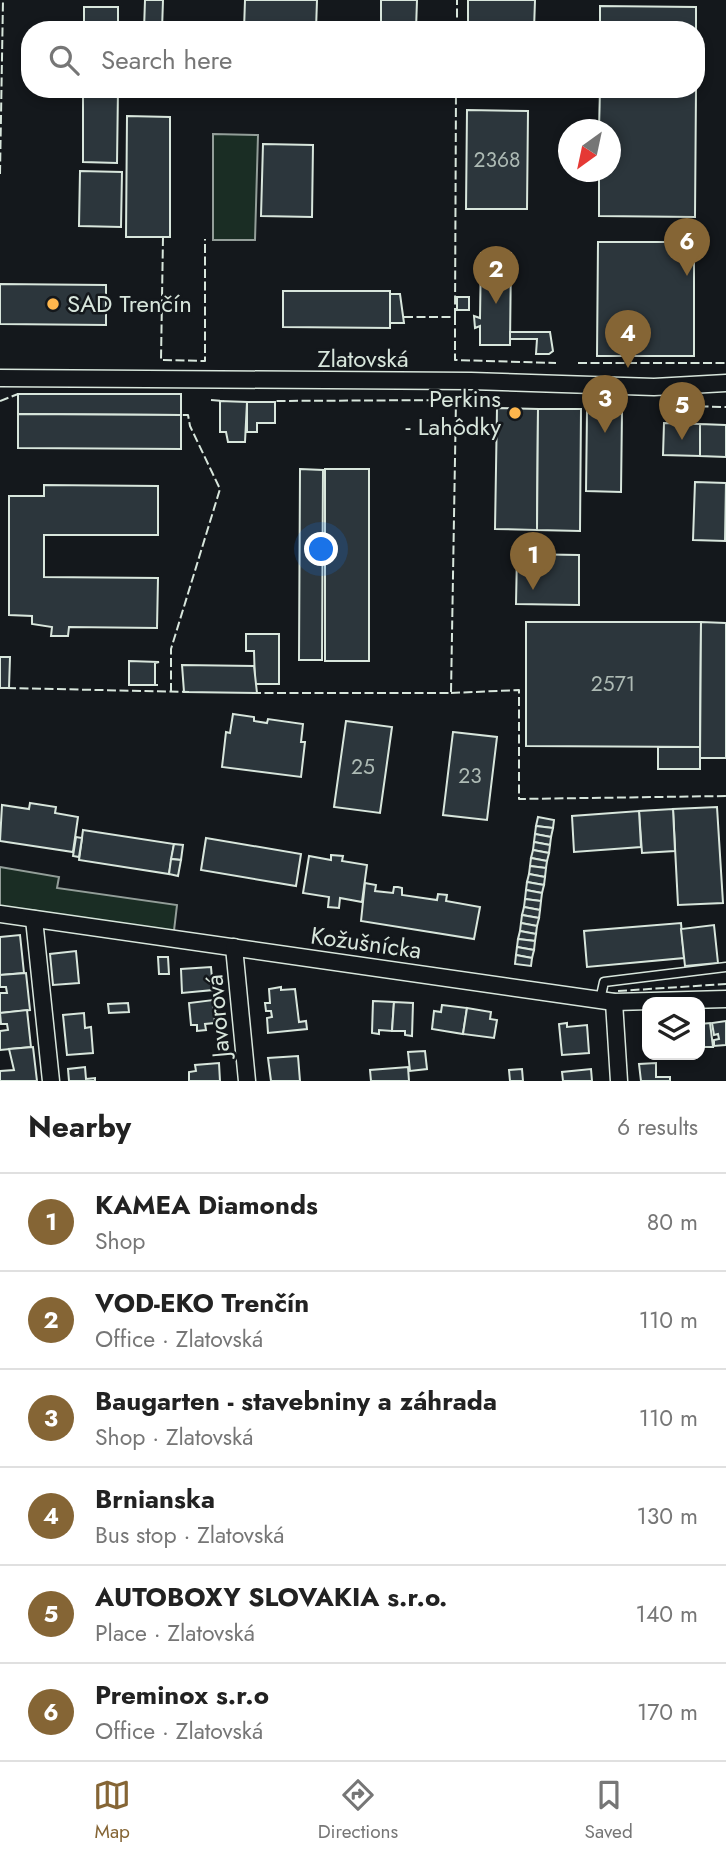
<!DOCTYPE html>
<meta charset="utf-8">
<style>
:root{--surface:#fff;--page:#f2f2f2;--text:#222;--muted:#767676;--line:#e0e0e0;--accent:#856535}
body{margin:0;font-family:Jost,sans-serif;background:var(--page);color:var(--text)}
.controls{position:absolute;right:21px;bottom:21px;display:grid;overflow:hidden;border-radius:14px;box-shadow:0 4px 10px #0003}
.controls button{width:63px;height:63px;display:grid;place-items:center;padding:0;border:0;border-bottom:2px solid var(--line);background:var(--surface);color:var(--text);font:35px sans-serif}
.compass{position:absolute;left:558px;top:119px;width:63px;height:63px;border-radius:50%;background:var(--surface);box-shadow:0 4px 10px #0003;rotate:213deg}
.you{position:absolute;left:322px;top:550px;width:24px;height:24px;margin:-18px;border:5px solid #fff;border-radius:50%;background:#1a73e8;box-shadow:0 0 0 10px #1a73e833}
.badge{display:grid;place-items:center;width:46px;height:46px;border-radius:50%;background:var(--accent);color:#fff;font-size:23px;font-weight:700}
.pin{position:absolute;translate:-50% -58px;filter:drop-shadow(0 2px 4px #0008)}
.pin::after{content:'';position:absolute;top:37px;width:24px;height:21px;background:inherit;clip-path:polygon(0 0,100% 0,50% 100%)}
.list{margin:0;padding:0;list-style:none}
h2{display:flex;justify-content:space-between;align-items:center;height:91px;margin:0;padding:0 28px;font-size:30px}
h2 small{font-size:23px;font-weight:400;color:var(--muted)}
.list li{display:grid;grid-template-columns:46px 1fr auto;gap:21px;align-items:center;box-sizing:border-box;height:98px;padding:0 28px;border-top:2px solid var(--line)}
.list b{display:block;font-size:26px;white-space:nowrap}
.list p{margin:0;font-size:23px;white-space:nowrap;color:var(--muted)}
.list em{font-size:23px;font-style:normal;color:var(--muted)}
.icon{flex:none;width:38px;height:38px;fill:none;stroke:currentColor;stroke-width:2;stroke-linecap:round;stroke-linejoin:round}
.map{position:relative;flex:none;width:726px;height:1081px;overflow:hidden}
.search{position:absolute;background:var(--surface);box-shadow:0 4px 10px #0003;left:21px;right:21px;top:21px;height:77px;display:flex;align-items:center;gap:18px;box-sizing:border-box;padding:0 24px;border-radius:28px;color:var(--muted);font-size:26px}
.sheet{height:679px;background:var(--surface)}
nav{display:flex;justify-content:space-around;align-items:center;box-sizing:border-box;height:98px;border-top:2px solid var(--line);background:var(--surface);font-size:19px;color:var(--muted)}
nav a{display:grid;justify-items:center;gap:4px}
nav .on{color:var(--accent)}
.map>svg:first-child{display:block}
</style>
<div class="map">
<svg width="726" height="1081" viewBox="0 0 726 1081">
<rect width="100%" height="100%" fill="#14181c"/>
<g fill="#1a2d24" stroke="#939e99" stroke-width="2">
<polygon points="213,134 258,135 255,240 213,240"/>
<polygon points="0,867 59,877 57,888 177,905 173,939 0,915"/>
</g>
<g fill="#2c363c" stroke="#d8e6dc" stroke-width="2">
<polygon points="145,0 163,0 162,30 144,30"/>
<polygon points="245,0 317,0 316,30 244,30"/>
<polygon points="381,0 417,0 416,30 381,30"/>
<polygon points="468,0 535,0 534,30 468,30"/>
<polygon points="600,6 696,7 696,30 600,30"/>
<rect x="84" y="7" width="34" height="23"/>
<polygon points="83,89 118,89 117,163 83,162"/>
<polygon points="600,89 696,89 695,217 599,216 599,172 610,172 610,130 599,130"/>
<polygon points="467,110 528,111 527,209 466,209"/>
<polygon points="127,116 170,117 170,237 126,237"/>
<polygon points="263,144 313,145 312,217 261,216"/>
<polygon points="80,171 122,172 121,227 79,226"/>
<polygon points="598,242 694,242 694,356 597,356"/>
<polygon points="481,253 511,253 510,345 480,345 480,326 475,328 474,316 480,318"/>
<polygon points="0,284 106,285 106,325 0,324"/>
<polygon points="283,291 390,291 390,328 283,327"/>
<polygon points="390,294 400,294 404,323 390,323"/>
<rect x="457" y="297" width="12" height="13"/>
<polygon points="510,332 550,332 553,351 549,354 536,354 537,339 510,339"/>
<polygon points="18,394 181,394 181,415 18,414"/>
<polygon points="220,401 247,402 245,442 228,442 226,432 220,432"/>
<polygon points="247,402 275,402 275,423 257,423 257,432 247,432"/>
<polygon points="497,408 538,409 537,530 495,529"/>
<polygon points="538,409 581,409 580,531 537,530"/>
<polygon points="587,411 622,411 621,492 586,491"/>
<polygon points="18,414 181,415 181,449 18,448"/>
<polygon points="664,423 700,424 700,456 663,455"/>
<polygon points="700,424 726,425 726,457 700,456"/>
<polygon points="300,469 323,470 322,660 299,660"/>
<rect x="325" y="469" width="44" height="192"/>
<polygon points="695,482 726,483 725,541 693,540"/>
<polygon points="44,485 158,486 158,535 44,535 44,577 158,578 157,628 69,627 68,636 51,636 52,627 32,624 32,616 9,615 9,496 44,496"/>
<polygon points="517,554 579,555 579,605 516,604"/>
<polygon points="526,622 701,622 700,747 526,746"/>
<polygon points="701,622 726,623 726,758 700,758"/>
<polygon points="246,634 279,634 279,684 255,684 254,651 246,651"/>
<polygon points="0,657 10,657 9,688 0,688"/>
<polygon points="129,661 159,662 155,663 155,685 158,685 129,685"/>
<polygon points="182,665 254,666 257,693 184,692"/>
<polygon points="233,714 254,717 254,721 267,723 268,719 303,724 301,742 305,742 301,777 222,767 226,732 230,733"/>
<polygon points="346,721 392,727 380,813 334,807"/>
<polygon points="453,732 497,737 487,820 443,815"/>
<rect x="658" y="747" width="42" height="22"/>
<polygon points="30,803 56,807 55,813 78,817 73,852 0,841 2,805 29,809"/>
<polygon points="717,807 723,903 678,905 673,809"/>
<polygon points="673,809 675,851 642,853 639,811"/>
<polygon points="639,811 641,847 574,852 572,816"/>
<polygon points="538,817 554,820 553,828 536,826"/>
<polygon points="536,826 553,828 551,837 535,834"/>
<polygon points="83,830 174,844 169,874 79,860"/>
<polygon points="535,834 551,837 550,845 534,842"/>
<polygon points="76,837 82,838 79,857 73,856"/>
<polygon points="206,838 301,854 296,886 201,870"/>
<polygon points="534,842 550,845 549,853 533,850"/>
<polygon points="174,844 183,845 181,860 171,859"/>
<polygon points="533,850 549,853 547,861 531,858"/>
<polygon points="331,855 343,856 342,861 367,865 362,902 340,898 339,908 328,907 329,897 303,893 309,856 331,860"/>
<polygon points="531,858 547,861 546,868 530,866"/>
<polygon points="171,859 181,860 178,876 169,874"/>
<polygon points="530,866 546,868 545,877 529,874"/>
<polygon points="529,874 545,877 544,885 527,882"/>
<polygon points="527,882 544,885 542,893 526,890"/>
<polygon points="365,883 376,885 375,891 393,893 394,887 398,887 402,888 402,895 437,900 438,894 447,895 446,901 480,907 474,939 361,921"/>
<polygon points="526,890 542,893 541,901 525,899"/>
<polygon points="525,899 541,901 540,910 524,907"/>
<polygon points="524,907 540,910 539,918 522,915"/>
<polygon points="522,915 539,918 537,926 521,923"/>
<polygon points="521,923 537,926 536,934 520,931"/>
<polygon points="681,923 684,958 587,967 584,931"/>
<polygon points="714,925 718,963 685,966 681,929"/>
<polygon points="520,931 536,934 535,941 518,939"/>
<polygon points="20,935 24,973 0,975 0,937"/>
<polygon points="518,939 535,941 534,950 517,947"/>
<polygon points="517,947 534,950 532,958 516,955"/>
<polygon points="76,951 79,983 53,985 50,954"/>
<polygon points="516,955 532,958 531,966 515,964"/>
<polygon points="158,957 168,957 169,974 159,974"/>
<polygon points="211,967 213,990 182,993 181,969"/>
<polygon points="26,973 30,1010 0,1013 0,993 7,993 6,987 0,987 0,975"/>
<polygon points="281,987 281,990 295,989 299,1022 306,1021 307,1029 268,1033 267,1018 272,1017 271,1011 266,1011 265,1003 270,1003 269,989"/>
<polygon points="213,1000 215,1023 205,1024 206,1030 197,1031 197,1025 191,1025 189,1003"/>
<polygon points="373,1001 394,1002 392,1031 379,1030 379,1034 372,1033"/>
<polygon points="394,1002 413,1003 412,1036 405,1035 405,1031 392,1031"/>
<polygon points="128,1003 129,1012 109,1013 108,1004"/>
<polygon points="442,1005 467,1008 463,1034 432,1029 434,1011 441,1012"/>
<polygon points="467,1008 491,1012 490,1019 497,1020 494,1038 463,1034"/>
<polygon points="27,1010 31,1047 0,1050 0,1031 8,1030 7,1024 1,1024 0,1013"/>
<polygon points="84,1013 85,1028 91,1027 93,1053 67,1055 63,1015"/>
<polygon points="726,1021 726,1045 714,1046 714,1040 719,1039 718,1034 714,1035 712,1023"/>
<polygon points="567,1023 567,1027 587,1025 589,1053 562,1055 559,1024"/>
<polygon points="710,1023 713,1047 704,1047 704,1037 700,1037 700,1024"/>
<polygon points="33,1047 37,1081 0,1081 0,1071 14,1070 9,1049"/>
<polygon points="425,1051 427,1069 410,1071 408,1052"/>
<polygon points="298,1056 300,1081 271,1081 268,1058"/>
<polygon points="219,1063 220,1081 189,1081 189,1072 196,1071 195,1065"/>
<polygon points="656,1063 656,1077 670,1077 670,1081 641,1081 639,1064"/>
<polygon points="85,1067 86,1079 95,1078 95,1081 69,1081 68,1069"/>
<polygon points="408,1067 409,1081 371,1081 370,1070"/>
<polygon points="522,1069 523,1081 510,1081 509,1070"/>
<polygon points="591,1069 592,1081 563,1081 562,1072"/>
</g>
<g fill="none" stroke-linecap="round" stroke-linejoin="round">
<g stroke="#d8e6dc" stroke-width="11">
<polyline id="lane" points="600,1000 604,982 726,967"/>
</g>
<g stroke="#d8e6dc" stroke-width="19">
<g id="street">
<polyline points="0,378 471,381 654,387 726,383"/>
<polyline points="0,914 614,1002 726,999"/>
<polyline points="34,919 51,1081"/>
<polyline points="234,947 247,1081"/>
<polyline points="614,1002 619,1081"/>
</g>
</g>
<use href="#lane" stroke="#14181c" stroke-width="8"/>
<use href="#street" stroke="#14181c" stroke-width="16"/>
<g stroke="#d8e6dc" stroke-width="2" stroke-dasharray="9 3.5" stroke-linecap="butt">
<polyline points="457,30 457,0"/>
<polyline points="0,174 3,0"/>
<polyline points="163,237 161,360 205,361 205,239"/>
<polyline points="404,317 455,317 455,360 556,363"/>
<polyline points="455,317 456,89"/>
<polyline points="578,363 726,363"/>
<polyline points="211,400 224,401"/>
<polyline points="0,401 18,394"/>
<polyline points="680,424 680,406 726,407"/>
<polyline points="7,688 189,692"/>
<polyline points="171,692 171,649 220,489 190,426 188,415 181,415"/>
<polyline points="252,693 451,693 456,400 273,401"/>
<polyline points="451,693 519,690 519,799 726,796"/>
<polyline points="618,991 726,984"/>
</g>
</g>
<g fill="#ffb74d" stroke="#14181c" stroke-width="2.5">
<circle cx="53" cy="304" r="7"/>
<circle cx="515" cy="413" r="7"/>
</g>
<g text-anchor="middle" stroke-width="5" stroke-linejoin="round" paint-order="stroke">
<g font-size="21" fill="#adbab4">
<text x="497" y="167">2368</text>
<text x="613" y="691">2571</text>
<text x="363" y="774">25</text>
<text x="470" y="783">23</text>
</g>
<g font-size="24" fill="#d8e6dc" stroke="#14181c" text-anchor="start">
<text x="67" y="312">SAD Trenčín</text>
<text x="501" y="407" text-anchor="end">Perkins<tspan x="501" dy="28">- Lahôdky</tspan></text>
</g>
<g font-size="24" fill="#d8e6dc" stroke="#14181c">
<text x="363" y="367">Zlatovská</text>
<text transform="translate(366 943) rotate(8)" y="8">Kožušnícka</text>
<text transform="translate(218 1016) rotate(-95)" y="8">Javorová</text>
</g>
</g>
</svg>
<div class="controls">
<button><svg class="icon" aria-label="layers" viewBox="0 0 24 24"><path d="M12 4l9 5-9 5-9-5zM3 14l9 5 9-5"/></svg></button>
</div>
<svg class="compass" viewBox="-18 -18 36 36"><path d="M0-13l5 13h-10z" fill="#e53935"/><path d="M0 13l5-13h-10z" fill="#767676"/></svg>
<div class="you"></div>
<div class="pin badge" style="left:533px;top:590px">1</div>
<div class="pin badge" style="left:496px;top:304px">2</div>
<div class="pin badge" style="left:605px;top:433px">3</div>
<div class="pin badge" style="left:628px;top:368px">4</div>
<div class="pin badge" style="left:682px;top:440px">5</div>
<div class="pin badge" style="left:687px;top:276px">6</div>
<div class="search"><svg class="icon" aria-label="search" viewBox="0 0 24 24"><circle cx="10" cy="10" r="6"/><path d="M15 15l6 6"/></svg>Search here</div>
</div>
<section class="sheet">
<h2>Nearby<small>6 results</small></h2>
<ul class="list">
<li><span class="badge">1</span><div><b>KAMEA Diamonds</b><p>Shop</p></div><em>80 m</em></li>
<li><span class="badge">2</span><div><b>VOD-EKO Trenčín</b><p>Office · Zlatovská</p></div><em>110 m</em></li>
<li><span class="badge">3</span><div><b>Baugarten - stavebniny a záhrada</b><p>Shop · Zlatovská</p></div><em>110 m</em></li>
<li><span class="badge">4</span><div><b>Brnianska</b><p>Bus stop · Zlatovská</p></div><em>130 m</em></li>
<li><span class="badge">5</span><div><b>AUTOBOXY SLOVAKIA s.r.o.</b><p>Place · Zlatovská</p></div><em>140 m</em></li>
<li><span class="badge">6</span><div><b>Preminox s.r.o</b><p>Office · Zlatovská</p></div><em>170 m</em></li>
</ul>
</section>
<nav>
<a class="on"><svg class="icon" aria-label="map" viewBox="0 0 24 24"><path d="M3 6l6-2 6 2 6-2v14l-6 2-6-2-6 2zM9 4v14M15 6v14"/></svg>Map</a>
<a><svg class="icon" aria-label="directions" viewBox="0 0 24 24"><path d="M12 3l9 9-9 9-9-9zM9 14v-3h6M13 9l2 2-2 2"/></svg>Directions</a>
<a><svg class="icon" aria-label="saved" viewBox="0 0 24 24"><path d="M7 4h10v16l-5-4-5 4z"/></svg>Saved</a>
</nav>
